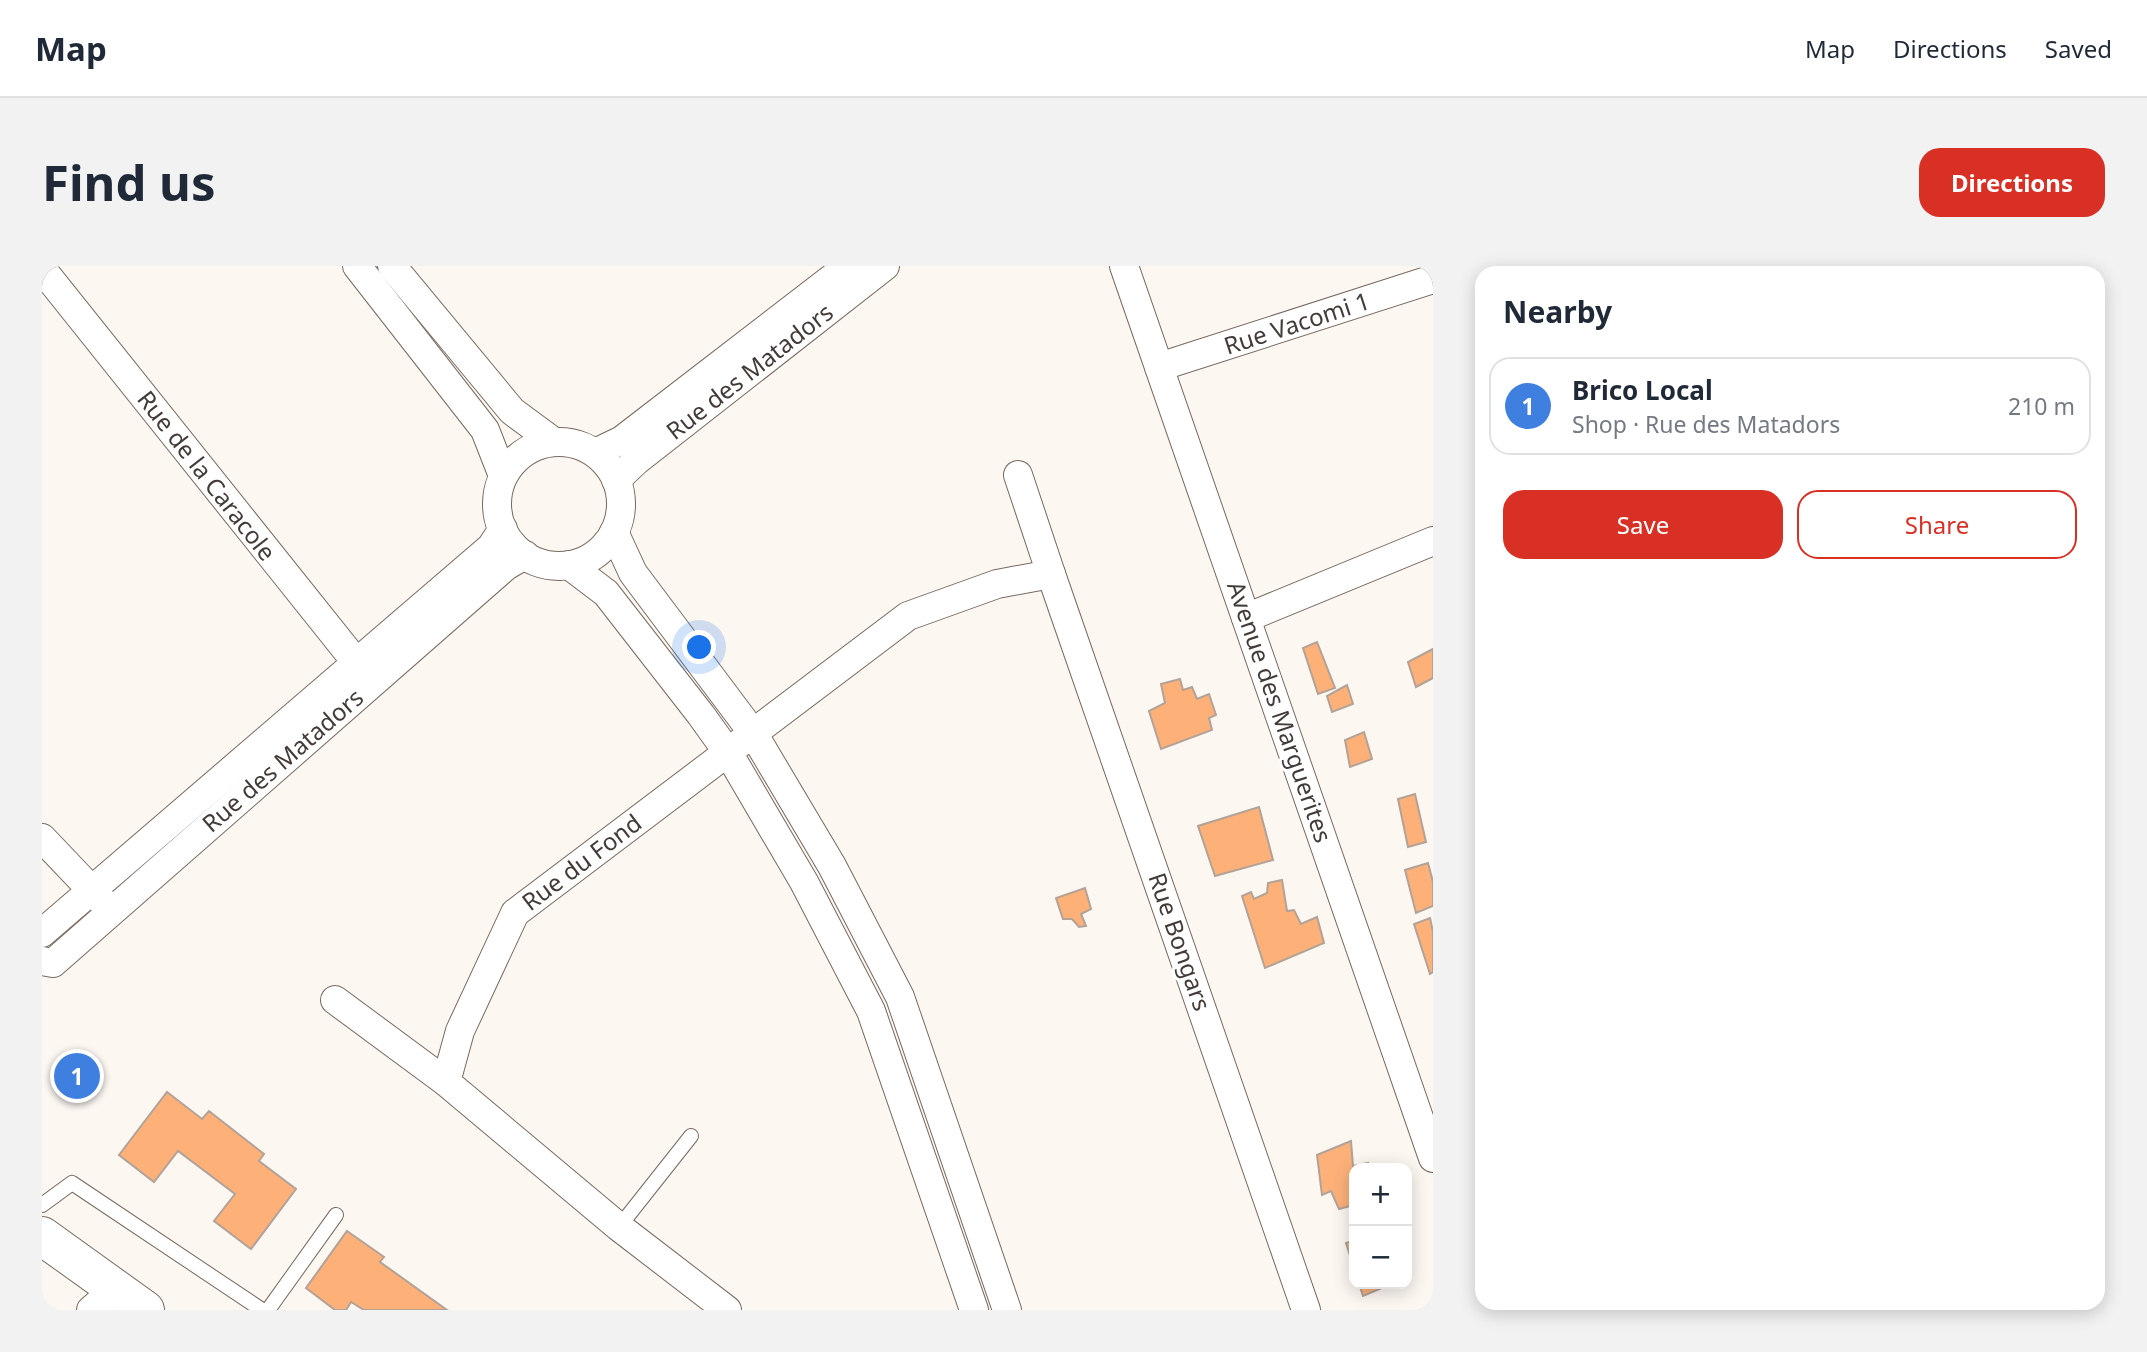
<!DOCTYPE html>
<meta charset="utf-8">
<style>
:root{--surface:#fff;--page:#f2f2f3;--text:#1f2937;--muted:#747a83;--line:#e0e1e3;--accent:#d93025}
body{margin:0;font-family:"Noto Sans",sans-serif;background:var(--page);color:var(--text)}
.controls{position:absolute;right:21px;bottom:21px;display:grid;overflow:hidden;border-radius:14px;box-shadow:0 4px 18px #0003}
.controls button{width:63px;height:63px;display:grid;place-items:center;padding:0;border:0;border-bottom:2px solid var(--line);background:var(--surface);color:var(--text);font:35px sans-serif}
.you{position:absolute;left:658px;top:382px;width:24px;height:24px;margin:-18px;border:5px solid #fff;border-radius:50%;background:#1a73e8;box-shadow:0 0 0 10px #1a73e833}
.badge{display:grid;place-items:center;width:46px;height:46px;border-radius:50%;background:var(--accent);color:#fff;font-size:23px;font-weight:700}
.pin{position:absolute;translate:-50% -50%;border:4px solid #fff;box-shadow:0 2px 7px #0006}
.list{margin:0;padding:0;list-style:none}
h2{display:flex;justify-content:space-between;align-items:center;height:91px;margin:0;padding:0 28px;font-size:30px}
h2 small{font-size:23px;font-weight:400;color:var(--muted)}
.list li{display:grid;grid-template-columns:46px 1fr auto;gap:21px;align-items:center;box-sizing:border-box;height:98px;margin:0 14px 14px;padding:0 14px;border:2px solid var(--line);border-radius:21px}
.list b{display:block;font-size:26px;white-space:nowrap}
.list p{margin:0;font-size:23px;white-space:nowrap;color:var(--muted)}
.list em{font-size:23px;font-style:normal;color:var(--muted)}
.actions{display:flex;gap:14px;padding:21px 28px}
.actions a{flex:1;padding:16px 0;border:2px solid var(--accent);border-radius:21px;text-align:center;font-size:24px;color:var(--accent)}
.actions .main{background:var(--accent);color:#fff}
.map{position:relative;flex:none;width:1391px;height:1044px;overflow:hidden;border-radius:21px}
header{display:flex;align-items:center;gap:42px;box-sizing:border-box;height:98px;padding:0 35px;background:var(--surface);border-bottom:2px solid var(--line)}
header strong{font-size:33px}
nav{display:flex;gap:38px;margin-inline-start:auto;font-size:24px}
.intro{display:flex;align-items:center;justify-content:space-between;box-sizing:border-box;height:168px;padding:0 42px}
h1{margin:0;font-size:49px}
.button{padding:18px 32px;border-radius:21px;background:var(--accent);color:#fff;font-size:24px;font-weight:700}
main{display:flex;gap:42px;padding:0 42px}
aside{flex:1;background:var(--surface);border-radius:21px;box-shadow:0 4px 18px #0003}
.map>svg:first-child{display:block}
</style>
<header>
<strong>Map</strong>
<nav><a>Map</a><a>Directions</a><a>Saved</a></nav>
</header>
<div class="intro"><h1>Find us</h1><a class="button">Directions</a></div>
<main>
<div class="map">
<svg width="1391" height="1044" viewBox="0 0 1391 1044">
<rect width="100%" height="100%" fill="#fdf7f2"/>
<g fill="#fdb179" stroke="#b2a297" stroke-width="2">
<polygon points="1275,376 1293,422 1276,428 1261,382"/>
<polygon points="1391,383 1391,412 1374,421 1366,396"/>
<polygon points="1138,413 1141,424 1150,421 1155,433 1167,428 1174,449 1167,452 1170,464 1119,483 1107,445 1123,437 1119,418"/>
<polygon points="1305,419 1311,438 1290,446 1285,430"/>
<polygon points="1322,466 1330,493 1308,501 1303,474"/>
<polygon points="1373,528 1384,576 1366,581 1356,533"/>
<polygon points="1217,541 1231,594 1173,610 1156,560"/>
<polygon points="1386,597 1391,616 1391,640 1374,647 1363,604"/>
<polygon points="1240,614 1245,645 1252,644 1259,658 1275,651 1282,677 1223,702 1200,630 1209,626 1212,633 1225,627 1226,617"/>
<polygon points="1043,622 1049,643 1039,648 1044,660 1037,661 1030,653 1021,653 1014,632"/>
<polygon points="1388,652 1391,666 1391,706 1388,708 1372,658"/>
<polygon points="125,826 160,853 167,845 222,888 217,895 254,923 209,983 172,955 193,928 136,885 112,916 77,889"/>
<polygon points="1309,875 1311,900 1326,897 1327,902 1312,902 1312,939 1297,943 1289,925 1280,929 1275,889"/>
<polygon points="305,965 342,991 338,996 405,1044 322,1044 309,1036 304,1044 293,1044 264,1022"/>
<polygon points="1312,974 1312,1002 1304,977"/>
<polygon points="1317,1018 1347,1018 1347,1019 1321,1030"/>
</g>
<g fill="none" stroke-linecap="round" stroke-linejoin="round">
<g stroke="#77695f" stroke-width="16">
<g id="service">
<polyline points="0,939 30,917 220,1044"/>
<polyline points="577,961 649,870"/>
<polyline points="226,1044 294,949"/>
</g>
</g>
<g stroke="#77695f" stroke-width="30">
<g id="minor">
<polyline points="315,0 443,164 461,210"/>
<polyline points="350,0 470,145 512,176"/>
<polyline points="1082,0 1391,892"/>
<polyline points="0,3 326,411"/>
<polyline points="1117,101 1391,13"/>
<circle cx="517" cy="238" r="62"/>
<polyline points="553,187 580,174 806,0"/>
<polyline points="976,209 1009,308"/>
<polyline points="574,214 594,195 843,0"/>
<polyline points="572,266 591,307 711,467 790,600 858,731 965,1044"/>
<polyline points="527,299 564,327 659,449 687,488 762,616 829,745 932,1044"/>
<polyline points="1204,352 1391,275"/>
<polyline points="0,572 61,636"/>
<polyline points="0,667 449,281 461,263"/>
<polyline points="0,695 11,697 464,300 483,289"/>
<polyline points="293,734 404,816"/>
<polyline points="49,1044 73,1023"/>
<polyline points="685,1044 577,961 404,816 418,765 473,647 866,350 955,318 1009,308 1264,1044"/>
</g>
</g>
<g stroke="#77695f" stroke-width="40">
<polyline id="secondary" points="0,970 103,1044"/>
</g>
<use href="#service" stroke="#fff" stroke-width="14"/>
<use href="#minor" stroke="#fff" stroke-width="28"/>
<use href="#secondary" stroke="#fff" stroke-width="38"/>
</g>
<g text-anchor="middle" stroke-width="6" stroke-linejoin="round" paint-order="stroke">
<g font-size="24" fill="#423b37" stroke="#fff">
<text transform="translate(1255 58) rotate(-18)" y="8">Rue Vacomi 1</text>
<text transform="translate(708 106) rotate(-38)" y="8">Rue des Matadors</text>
<text transform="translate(164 210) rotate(52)" y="8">Rue de la Caracole</text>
<text transform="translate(1237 446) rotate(71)" y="8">Avenue des Marguerites</text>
<text transform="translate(241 495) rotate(-41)" y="8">Rue des Matadors</text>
<text transform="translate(540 597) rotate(-37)" y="8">Rue du Fond</text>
<text transform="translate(1137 676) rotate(71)" y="8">Rue Bongars</text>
</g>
</g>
</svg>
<div class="controls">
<button>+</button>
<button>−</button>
</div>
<div class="you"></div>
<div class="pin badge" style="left:35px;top:810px;background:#3f7fe0">1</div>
</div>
<aside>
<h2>Nearby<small></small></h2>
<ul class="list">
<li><span class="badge" style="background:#3f7fe0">1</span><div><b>Brico Local</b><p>Shop · Rue des Matadors</p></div><em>210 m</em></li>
</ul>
<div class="actions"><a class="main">Save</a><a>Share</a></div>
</aside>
</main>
